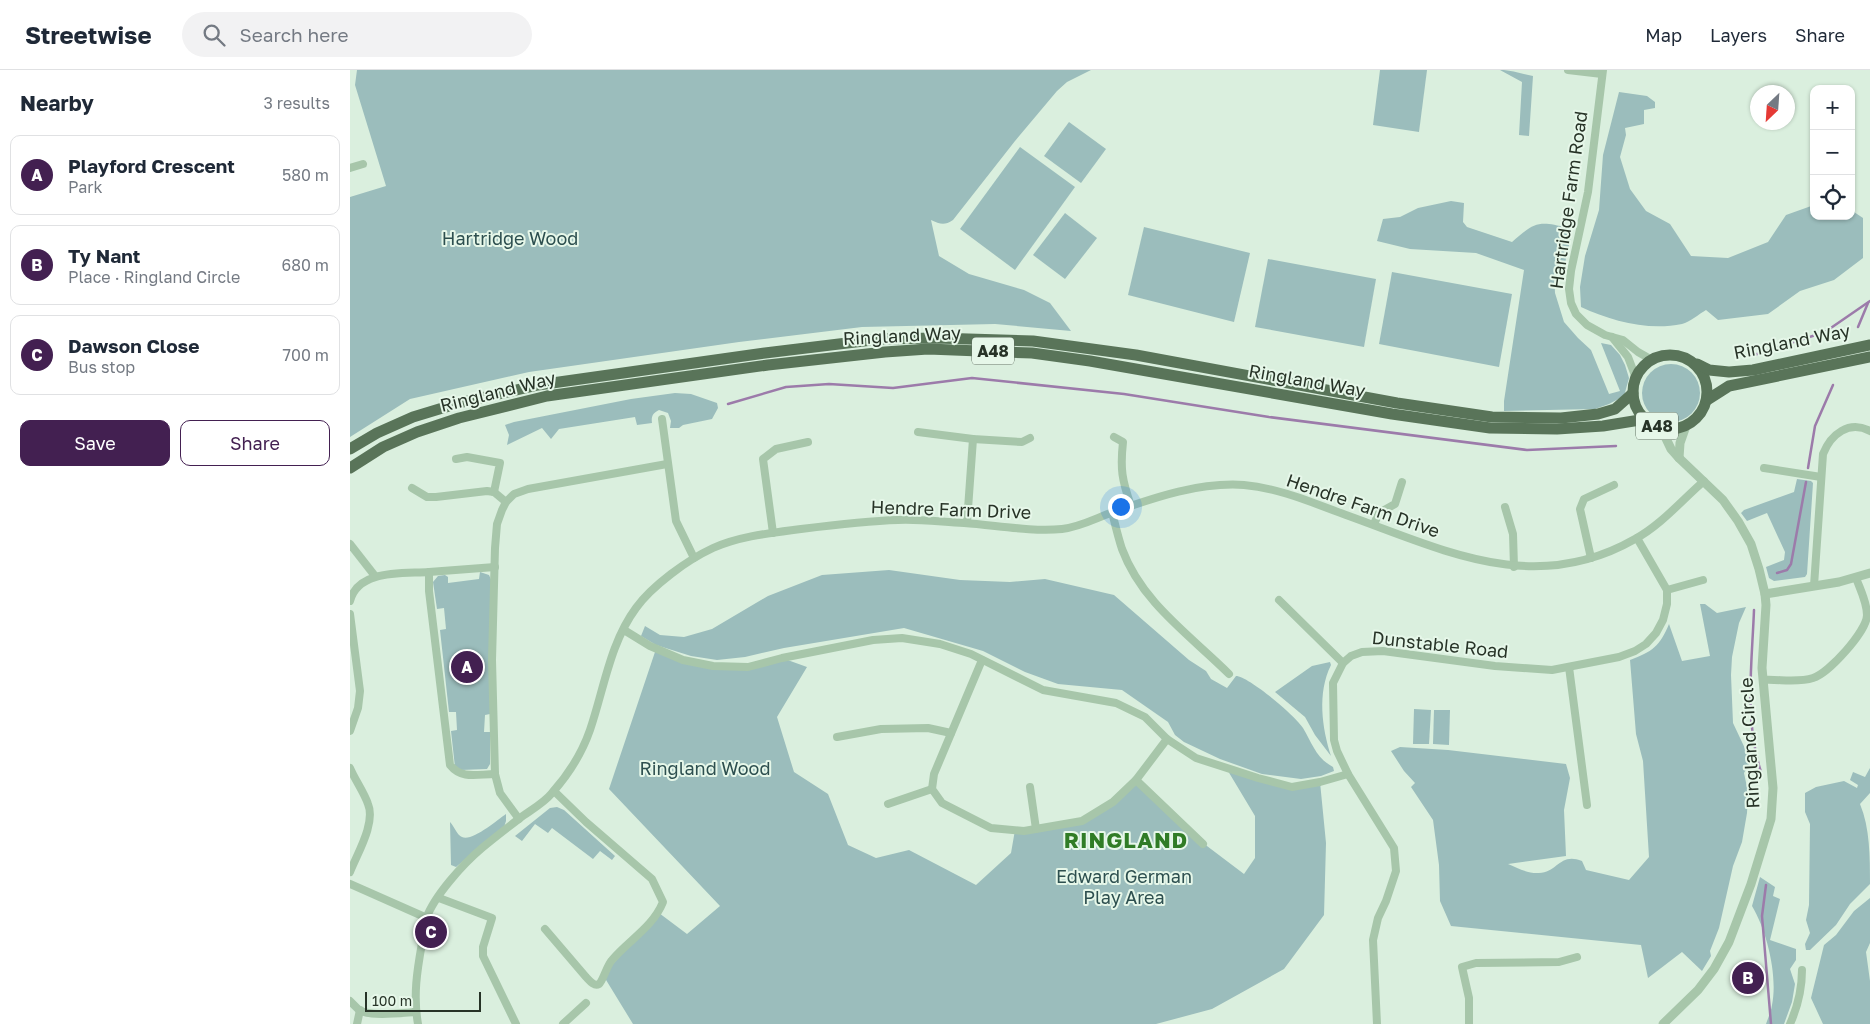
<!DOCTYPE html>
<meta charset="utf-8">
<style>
:root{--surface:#fff;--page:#f2f2f3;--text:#1f2937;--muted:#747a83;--line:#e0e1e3;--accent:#432051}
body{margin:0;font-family:"Golos Text",sans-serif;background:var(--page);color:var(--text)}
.controls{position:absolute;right:15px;top:15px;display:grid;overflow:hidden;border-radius:10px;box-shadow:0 1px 4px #0004}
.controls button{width:45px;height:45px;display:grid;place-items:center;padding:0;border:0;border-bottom:1px solid var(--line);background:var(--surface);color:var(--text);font:25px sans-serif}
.compass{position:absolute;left:1400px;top:15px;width:45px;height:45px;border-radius:50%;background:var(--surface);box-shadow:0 1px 4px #0004;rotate:205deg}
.scale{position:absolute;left:15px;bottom:12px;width:116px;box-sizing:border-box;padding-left:5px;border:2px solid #273327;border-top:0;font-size:14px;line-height:18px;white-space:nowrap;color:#273327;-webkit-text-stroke:4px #e6f7e9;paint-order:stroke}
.you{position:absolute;left:770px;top:436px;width:18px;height:18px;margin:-12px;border:4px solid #fff;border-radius:50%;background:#1a73e8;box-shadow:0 0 0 8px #1a73e833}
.badge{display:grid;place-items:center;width:32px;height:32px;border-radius:50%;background:var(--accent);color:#fff;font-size:16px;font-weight:700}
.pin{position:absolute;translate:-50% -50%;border:2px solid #fff;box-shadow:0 1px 5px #0006}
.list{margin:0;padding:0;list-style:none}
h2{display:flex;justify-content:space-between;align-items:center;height:65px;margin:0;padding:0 20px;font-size:21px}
h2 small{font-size:16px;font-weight:400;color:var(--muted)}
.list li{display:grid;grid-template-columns:32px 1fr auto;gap:15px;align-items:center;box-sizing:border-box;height:80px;margin:0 10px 10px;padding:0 10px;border:1px solid var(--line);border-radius:10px}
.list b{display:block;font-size:19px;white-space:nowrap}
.list p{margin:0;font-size:16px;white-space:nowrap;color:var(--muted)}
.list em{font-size:16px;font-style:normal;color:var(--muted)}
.actions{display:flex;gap:10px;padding:15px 20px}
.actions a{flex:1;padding:11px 0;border:1px solid var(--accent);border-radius:10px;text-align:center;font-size:18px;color:var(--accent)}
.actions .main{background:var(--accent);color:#fff}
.icon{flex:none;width:28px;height:28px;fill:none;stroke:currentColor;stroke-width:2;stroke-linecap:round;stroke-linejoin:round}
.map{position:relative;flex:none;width:1520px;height:954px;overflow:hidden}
header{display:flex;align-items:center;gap:30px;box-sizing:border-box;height:70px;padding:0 25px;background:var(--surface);border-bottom:1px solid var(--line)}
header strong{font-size:24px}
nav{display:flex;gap:28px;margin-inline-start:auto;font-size:18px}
.search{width:350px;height:45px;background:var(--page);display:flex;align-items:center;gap:12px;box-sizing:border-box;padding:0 18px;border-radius:28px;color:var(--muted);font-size:19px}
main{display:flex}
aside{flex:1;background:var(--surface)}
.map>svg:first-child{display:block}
</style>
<header>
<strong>Streetwise</strong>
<div class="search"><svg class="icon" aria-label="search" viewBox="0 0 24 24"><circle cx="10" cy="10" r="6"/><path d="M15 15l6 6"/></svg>Search here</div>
<nav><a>Map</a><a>Layers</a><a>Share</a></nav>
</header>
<main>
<aside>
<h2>Nearby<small>3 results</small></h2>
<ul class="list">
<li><span class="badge">A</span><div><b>Playford Crescent</b><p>Park</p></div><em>580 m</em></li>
<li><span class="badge">B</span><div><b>Ty Nant</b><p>Place · Ringland Circle</p></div><em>680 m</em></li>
<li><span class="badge">C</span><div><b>Dawson Close</b><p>Bus stop</p></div><em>700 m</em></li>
</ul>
<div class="actions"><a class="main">Save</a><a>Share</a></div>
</aside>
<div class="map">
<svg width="1520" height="954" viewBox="0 0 1520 954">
<rect width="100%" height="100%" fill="#daefde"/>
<g fill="#9bbdbc">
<path d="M7,0H741L717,12L707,21L665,71L603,150C594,156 590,154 581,150L589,186L619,204L674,220L700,233L721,261L645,254L512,257L389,272L179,302L60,329L0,367V127L36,116L5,15Z"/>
<polygon points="1030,0 1077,0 1069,62 1023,55"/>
<path d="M1150,0C1163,0 1171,4 1183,6L1179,66L1169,65L1172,12Z"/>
<path d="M1269,22L1297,26L1305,32V38L1294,40V54L1275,58L1276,65L1270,87L1280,119L1296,141L1320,154L1341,186L1378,188L1418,172L1436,145L1464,135V146H1501V140L1513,148V188L1484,210L1450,221L1418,244L1368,250L1356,240C1349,244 1340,252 1332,254C1298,261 1261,251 1231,237L1230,217L1235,186L1249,140L1253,85Z"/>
<polygon points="719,52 756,79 731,113 694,86"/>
<polygon points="670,77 725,117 665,200 610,159"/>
<path d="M1101,131L1114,133L1113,152L1117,157L1162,172C1184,153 1188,150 1217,158L1221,166L1213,202L1204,203L1205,223L1214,252L1228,268L1241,280L1259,324L1270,321L1251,273L1261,275L1270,285L1275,295L1279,308L1274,326L1259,334L1245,339L1154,341V331L1174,200L1126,183L1060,179L1027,171L1033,149L1050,147L1068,138Z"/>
<polygon points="715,143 747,168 715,209 683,185"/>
<polygon points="794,157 900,183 884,252 778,225"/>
<polygon points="918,189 1026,209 1014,277 905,257"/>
<polygon points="1042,202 1162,224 1149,297 1029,274"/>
<circle cx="1321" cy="323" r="29"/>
<path d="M325,323L341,324L367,333L368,338L362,349L333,355L329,358H320L321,351L318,343L309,340C303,343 301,346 302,353L287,355L285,347L209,359L201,369L192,358L157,375L159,365L155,355L164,352L281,329Z"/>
<polygon points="1447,409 1461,411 1463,413 1457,504 1455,507 1424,511 1419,508 1416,497 1434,490 1435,482 1417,443 1397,451 1391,443 1394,440 1444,422"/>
<path d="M539,500L610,510L660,512L695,509L764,525L839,590L856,601L861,609L877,618L886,606C898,606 946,646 953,658C962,673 966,688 983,697L984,701L971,706L951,709L912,704L870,689L834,672L825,665L818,652L772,620L708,614L675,602L633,581L554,558L434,578L395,587L367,590L341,586L306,575L291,566L295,556L310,565L334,567L362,559L418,526L472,505Z"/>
<polygon points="130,502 139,505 142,512 140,644 135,645 134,662 140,662 140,694 137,699 111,700 105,697 101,661 107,660 106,642 99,642 90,560 96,559 94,538 87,539 83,512 88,506 95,505 98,507 98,513 129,509"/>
<path d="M1350,534H1355L1367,543L1396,537L1389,553L1382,587L1381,605L1383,653L1399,687V694L1394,703L1398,722L1397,743L1392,772L1383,796L1369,858L1360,881L1361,886L1352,901L1332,882L1298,908L1291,875L1101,856L1090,831L1089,795L1083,750L1061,717L1065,713L1054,701L1041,681L1050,677L1098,680L1216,694L1220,708L1214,740L1216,786L1158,794C1167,798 1179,804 1189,803C1208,802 1210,782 1232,791L1236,800L1279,810L1299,787L1293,691L1286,664L1280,590C1302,582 1310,576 1319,554L1332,591L1360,586Z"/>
<polygon points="306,579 333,590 398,597 432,588 457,597 427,647 444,702 478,724 498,775 526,788 559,780 626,815 661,783 665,760 732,751 786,710 853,773 894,804 905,788 905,746 875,696 942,717 970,712 976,773 974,845 934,899 862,939 806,954 283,954 253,905 309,843 337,864 370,836 259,719"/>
<path d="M980,592L981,595C967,623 972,658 981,686L965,665L955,647L925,622L962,596Z"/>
<polygon points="1064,639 1081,640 1079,674 1063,674"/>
<polygon points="1084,640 1100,640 1099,675 1083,674"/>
<path d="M1520,698V723L1510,734C1520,758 1520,787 1520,814L1500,834L1486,855L1460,880H1456L1455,874L1460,863L1456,850L1459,835L1460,754L1455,742V723L1466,717L1494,711L1507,718L1508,715L1500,710L1503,702L1515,707Z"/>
<polygon points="207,737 214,740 265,786 262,790 250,781 243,789 202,758 198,763 185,754 172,771 165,766 200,738"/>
<path d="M156,744V751L154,757L106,797L101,795L100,752C104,756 107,765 112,767C122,772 147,750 156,744Z"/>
<path d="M1410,807L1425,817L1423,826L1430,829L1420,870L1446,879V890L1440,899L1445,914L1442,932L1434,954H1416C1418,948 1421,942 1422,935C1428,906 1417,861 1402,836Z"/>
<polygon points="1520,828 1520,873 1516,882 1520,911 1520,954 1473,954 1461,928 1474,875 1486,865 1504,841"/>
</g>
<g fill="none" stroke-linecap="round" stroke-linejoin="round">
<g stroke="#9c7baa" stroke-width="2.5">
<polyline points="1508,257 1518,233"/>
<polyline points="1404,285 1475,262 1520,231"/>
<polyline points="378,334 436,317 479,314 543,318 622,308 774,324 919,347 1177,380 1266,376"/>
<polyline points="1458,398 1465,356 1483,315"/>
<polyline points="1427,503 1437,500 1441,494 1456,412"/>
<path d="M1404,540C1402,594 1394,650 1411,702"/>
<polyline points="1416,815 1412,846 1421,954"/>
</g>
<g stroke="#a7c6aa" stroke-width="8">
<polyline points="1218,0 1252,4"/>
<polyline points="1253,0 1238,122 1221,201 1219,219 1221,233 1226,244 1237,255 1255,265 1273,270 1288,282 1302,290"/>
<polyline points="0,98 13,94"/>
<polyline points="1262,267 1278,287 1286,308"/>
<polyline points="312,349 326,451 344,488"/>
<polyline points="568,362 623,369 672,372 680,368"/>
<path d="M764,367L773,372C770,399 772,410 781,436"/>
<polyline points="106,389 117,387 150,393 144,422"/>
<polyline points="1414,398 1471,407"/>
<polyline points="62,418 77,427 86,427 137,421 144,422 156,432"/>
<polyline points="1155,437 1163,464 1164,497"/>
<path d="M762,442C765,454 768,467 772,479C792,533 840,565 879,604"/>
<polyline points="617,453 623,369"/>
<polyline points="1024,454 1029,443 1045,434 1052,412"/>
<polyline points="423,463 413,389 426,379 458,372"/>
<polyline points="0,474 25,506"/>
<polyline points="1241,488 1230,439 1234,429 1264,415"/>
<path d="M1464,516L1473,384C1481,364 1499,350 1520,361"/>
<polyline points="1317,520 1353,510"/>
<polyline points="929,530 993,593"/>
<path d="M0,531C8,499 53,504 79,502"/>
<polyline points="0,544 10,621 8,638 0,661"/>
<polyline points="274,560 300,576 333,590 363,596 398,597 432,588 523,570 552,568 590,574 621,584 693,620 766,633 795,647 817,669 846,688 908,708 942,717 970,712 998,704"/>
<polyline points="632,590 584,704 582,719 592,733 641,758 674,761 732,751 763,732 786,710 817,669"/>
<polyline points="1219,597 1237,735"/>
<path d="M1413,610C1429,609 1448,613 1463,608C1479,603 1517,561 1517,545C1517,532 1510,519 1506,508"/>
<polyline points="487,667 531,659 578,658 601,663"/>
<path d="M0,698C5,710 14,722 18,734C26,753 7,784 0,802"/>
<path d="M145,704C128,704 112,710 100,695L79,521V502L145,497"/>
<polyline points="786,710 853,774"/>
<polyline points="680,717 686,759"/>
<polyline points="538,734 582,719"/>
<polyline points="169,749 150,723 145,704 142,590 145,478 147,454 152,440 156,432 164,424 178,419 317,394"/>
<polyline points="0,814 77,848"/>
<polyline points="89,828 142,848 133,877 133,886 166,954"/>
<path d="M195,859L236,907C239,910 244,917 249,914C253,911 257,895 262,890C279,870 303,857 313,832L302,809L236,752L204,721"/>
<path d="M0,931C3,934 6,937 9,940C21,947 51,943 66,942"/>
<polyline points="7,954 10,940"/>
<path d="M68,954C63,926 67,901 72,873C73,865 74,856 76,849C84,826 113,794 132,778C144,768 157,758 170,748C181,740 194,733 202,723C218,705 232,683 240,660C254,619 260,573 286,538C296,524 308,514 321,504C334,494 348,485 363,478C390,466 421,463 451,459C483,455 516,451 548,450C570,449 592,452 614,453C645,455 681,462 712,459C731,457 748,447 766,441C806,427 850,412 894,415C929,418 963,433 996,445C1094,480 1184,527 1285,469C1311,455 1332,430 1354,411"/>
<polyline points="213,954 236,933"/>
<polyline points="1027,954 1023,870 1028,848 1036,831 1046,801 1044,778 998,704 987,681 984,670 983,613 993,593 1001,586 1012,582 1033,581 1145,596 1202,600 1269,587 1285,581 1296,574 1306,563 1313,550 1317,534 1317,520 1287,468"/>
<polyline points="1119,954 1119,928 1112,897 1126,893 1209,892 1227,887"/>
<path d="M1440,954C1448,936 1452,920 1452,900"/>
</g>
<g stroke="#a7c6aa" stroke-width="9">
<polyline points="1311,358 1321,379 1329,388 1373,430 1388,451 1401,474 1409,499 1415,524 1416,535 1412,598 1423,718 1421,749 1401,814 1379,872 1364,899 1348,920 1313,954"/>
<polyline points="1329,388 1330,373 1336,356"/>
<polyline points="1415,524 1489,512 1520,503"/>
</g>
<g stroke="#597459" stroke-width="11">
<circle cx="1320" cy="322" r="37"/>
<polyline points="1347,294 1359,300 1379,302 1403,300 1520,275"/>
<polyline points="1357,330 1379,316 1520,287"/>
<polyline points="0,379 27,363 63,347 109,333 188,315 415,283 530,269 586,268 683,271 786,285 1047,333 1142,347 1211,348 1248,344 1265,339 1283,323"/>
<polyline points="0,398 33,377 67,362 109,348 197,326 418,295 535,282 578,279 682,283 740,291 1042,344 1140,358 1207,359 1253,356 1296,349"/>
</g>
</g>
<g text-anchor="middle" stroke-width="4" stroke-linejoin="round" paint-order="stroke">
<g fill="#e6f7e9" stroke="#606e61" stroke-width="1">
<rect x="622" y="267.5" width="42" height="27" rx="4"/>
<rect x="1286" y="342.5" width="42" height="27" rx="4"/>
</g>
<g font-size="16" font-weight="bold" fill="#273327">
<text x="643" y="287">A48</text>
<text x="1307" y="362">A48</text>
</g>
<g font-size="18" fill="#273327" stroke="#e6f7e9">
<text transform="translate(1219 130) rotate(-82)" y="6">Hartridge Farm Road</text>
<text transform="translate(552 266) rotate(-3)" y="6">Ringland Way</text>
<text transform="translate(1442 272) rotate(-11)" y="6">Ringland Way</text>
<text transform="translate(957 311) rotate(10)" y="6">Ringland Way</text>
<text transform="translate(148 322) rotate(-14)" y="6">Ringland Way</text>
<text transform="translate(1013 436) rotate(19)" y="6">Hendre Farm Drive</text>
<text transform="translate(601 440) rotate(2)" y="6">Hendre Farm Drive</text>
<text transform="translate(1090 575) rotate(6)" y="6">Dunstable Road</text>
<text transform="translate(1400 673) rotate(-93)" y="6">Ringland Circle</text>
</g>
<g font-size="18" fill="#2d4f4f" stroke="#e6f7e9">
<text x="160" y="175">Hartridge Wood</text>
<text x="355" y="705">Ringland Wood</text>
<text x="774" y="813">Edward German<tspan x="774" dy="21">Play Area</tspan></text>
</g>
<g font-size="22" font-weight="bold" letter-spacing="1" fill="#307c26" stroke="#e6f7e9">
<text x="776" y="778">RINGLAND</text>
</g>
</g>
</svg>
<div class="controls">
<button>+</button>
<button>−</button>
<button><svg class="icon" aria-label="locate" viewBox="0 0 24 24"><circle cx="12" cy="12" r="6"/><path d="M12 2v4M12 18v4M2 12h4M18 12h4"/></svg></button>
</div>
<svg class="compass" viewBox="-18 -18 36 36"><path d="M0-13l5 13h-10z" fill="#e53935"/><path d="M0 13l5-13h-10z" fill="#747a83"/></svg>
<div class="scale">100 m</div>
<div class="you"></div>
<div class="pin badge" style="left:117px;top:597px">A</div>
<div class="pin badge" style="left:1398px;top:908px">B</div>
<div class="pin badge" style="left:81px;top:862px">C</div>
</div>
</main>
